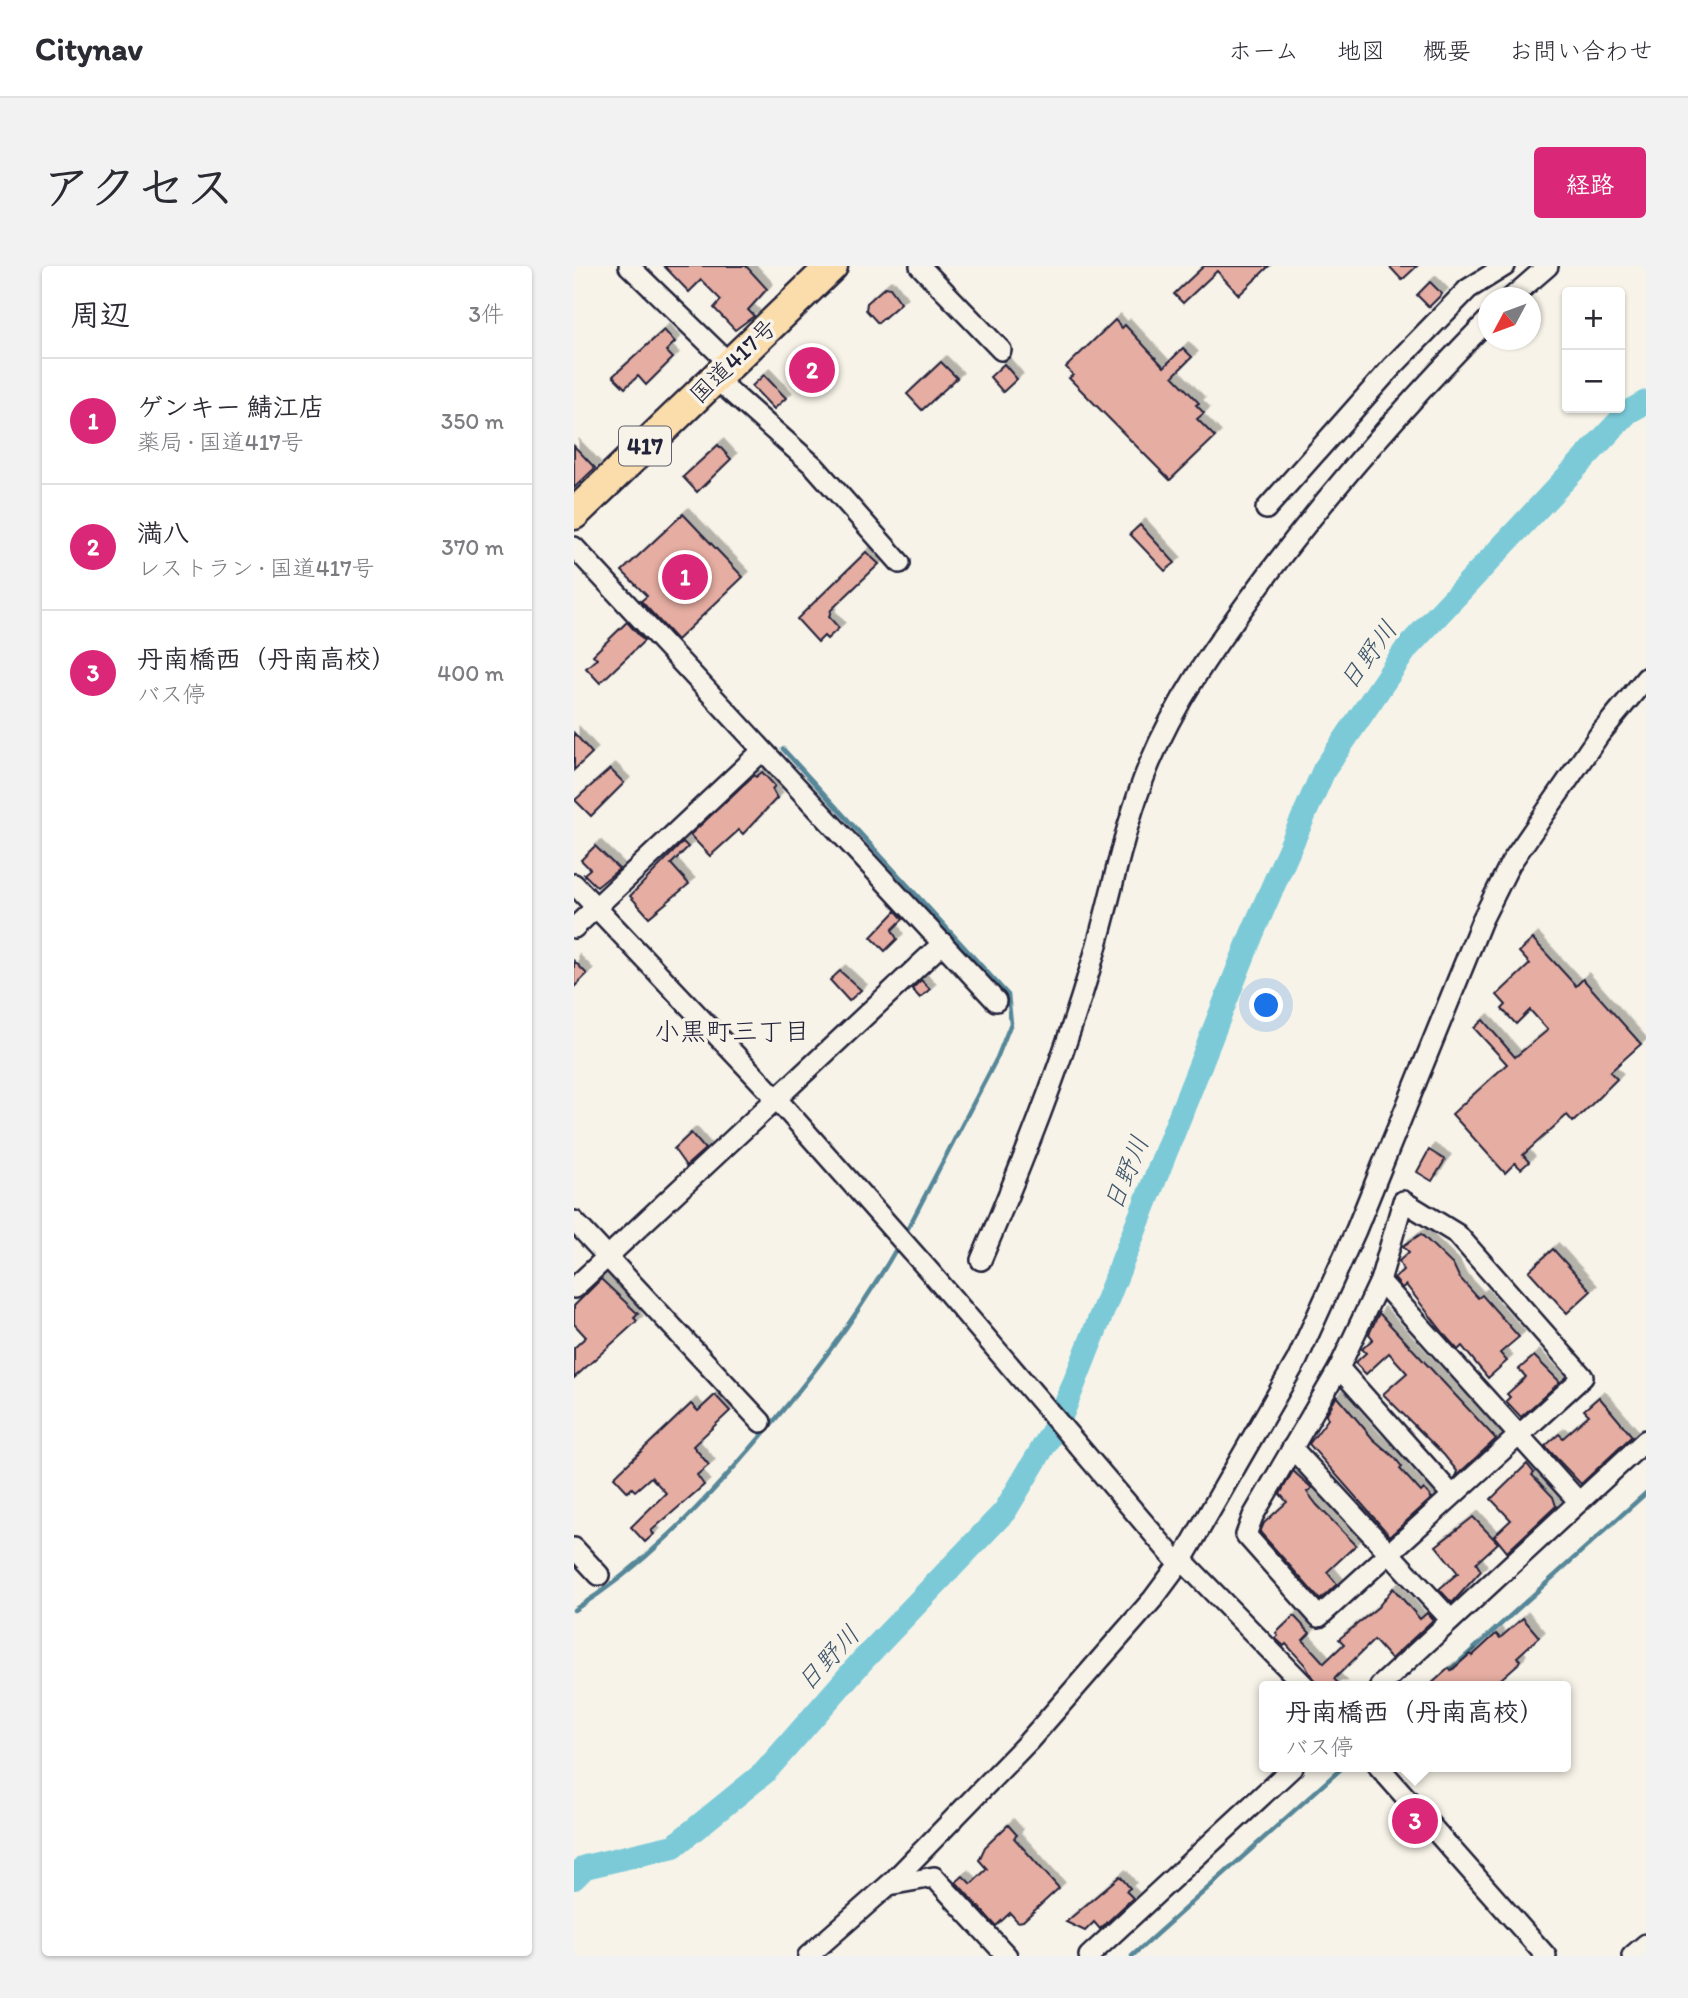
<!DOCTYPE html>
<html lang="ja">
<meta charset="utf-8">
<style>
:root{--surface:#fff;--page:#f2f2f3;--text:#2b2b33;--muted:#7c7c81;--line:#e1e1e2;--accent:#db2777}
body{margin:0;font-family:Itim,"Klee One",sans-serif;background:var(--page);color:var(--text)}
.controls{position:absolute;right:21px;top:21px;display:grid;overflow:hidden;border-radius:7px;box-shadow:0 2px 5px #0004}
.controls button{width:63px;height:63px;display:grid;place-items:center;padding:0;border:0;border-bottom:2px solid var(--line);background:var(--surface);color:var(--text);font:35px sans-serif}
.compass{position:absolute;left:904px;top:21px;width:63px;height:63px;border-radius:50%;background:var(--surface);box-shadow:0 2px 5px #0004;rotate:229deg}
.you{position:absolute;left:693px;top:740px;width:24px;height:24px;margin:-18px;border:5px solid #fff;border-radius:50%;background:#1a73e8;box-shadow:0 0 0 10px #1a73e833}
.badge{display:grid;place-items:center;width:46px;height:46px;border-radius:50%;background:var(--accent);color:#fff;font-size:23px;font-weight:700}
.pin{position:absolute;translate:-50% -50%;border:4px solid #fff;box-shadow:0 2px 7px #0006}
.popup{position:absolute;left:685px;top:1415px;width:312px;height:91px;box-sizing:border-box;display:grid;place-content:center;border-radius:7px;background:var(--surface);filter:drop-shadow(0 2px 5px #0005);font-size:23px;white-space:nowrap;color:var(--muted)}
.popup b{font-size:26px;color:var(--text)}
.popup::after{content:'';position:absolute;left:50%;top:100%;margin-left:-14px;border:14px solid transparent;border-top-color:var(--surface)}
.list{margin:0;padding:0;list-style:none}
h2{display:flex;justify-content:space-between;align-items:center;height:91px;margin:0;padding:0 28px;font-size:30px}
h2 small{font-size:23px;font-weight:400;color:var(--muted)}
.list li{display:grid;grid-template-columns:46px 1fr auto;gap:21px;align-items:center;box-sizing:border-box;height:126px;padding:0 28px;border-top:2px solid var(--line)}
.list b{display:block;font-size:26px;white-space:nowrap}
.list p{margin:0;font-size:23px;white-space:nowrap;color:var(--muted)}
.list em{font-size:23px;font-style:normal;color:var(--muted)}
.map{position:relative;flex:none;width:1072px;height:1690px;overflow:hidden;border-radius:7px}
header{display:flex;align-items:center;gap:42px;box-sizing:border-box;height:98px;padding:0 35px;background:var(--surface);border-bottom:2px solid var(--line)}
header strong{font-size:33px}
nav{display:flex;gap:38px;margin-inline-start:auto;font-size:24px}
.intro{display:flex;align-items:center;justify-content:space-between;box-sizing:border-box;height:168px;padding:0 42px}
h1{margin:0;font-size:49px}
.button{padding:18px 32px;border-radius:7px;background:var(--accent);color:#fff;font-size:24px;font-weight:700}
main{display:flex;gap:42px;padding:0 42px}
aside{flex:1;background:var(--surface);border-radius:7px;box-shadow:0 2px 5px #0004}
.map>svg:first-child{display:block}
</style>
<header>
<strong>Citynav</strong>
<nav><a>ホーム</a><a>地図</a><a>概要</a><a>お問い合わせ</a></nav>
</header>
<div class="intro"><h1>アクセス</h1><a class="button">経路</a></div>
<main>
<aside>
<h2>周辺<small>3件</small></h2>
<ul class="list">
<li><span class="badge">1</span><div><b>ゲンキー 鯖江店</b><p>薬局 · 国道417号</p></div><em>350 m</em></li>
<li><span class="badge">2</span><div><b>満八</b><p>レストラン · 国道417号</p></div><em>370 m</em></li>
<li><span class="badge">3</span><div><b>丹南橋西（丹南高校）</b><p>バス停</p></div><em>400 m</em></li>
</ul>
</aside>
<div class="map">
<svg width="1072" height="1690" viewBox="0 0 1072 1690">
<defs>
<filter id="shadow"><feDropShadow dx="5.5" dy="-5.5" stdDeviation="0" flood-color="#0004"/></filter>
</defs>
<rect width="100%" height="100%" fill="#f7f3e8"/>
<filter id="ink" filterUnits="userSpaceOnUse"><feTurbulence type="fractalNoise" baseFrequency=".0143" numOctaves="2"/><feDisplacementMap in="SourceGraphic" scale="14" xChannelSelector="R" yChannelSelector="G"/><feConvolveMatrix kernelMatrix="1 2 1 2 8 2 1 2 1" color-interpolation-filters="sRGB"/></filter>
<g filter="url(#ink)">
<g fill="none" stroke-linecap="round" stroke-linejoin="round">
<g stroke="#578799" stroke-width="4.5">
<polyline points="209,483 434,729 437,757 423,792 331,968"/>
<path d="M0,1344C69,1301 124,1243 177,1182C235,1115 281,1055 325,978"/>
<polyline points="873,1407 1072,1227"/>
<polyline points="558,1690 769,1501"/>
</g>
<polyline stroke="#7bcad8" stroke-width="24" points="0,1612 11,1601 100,1580 190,1507 288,1395 431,1245 486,1153 678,668 750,504 833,382 1054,146 1072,136"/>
</g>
<g fill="#e6ada2" stroke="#22223b" stroke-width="2" filter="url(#shadow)">
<polygon points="90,0 172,0 193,23 174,44 180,50 161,64 140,42 147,34 127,14 115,26"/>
<polygon points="630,0 695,0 665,29 643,5 609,37 600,28"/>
<polygon points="815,0 843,0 828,14"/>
<polygon points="856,16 868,28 855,41 843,29"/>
<polygon points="311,21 316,22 327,37 304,57 292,44 293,37"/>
<polygon points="541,54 548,62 551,59 590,101 609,82 618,91 599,110 625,137 622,139 630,147 623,153 641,171 596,214 495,112 499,109 492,101"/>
<polygon points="90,64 101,76 92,85 99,92 72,119 64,110 51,122 39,110"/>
<polygon points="240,85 253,99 243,109 248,114 240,121 222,101"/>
<polygon points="367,96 383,112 348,144 333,128"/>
<polygon points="430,98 443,113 429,126 416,111"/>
<polygon points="190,109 212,132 200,143 178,120"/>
<polygon points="144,179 157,193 123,226 109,211"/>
<polygon points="0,180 21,202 0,222"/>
<polygon points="109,248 169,311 103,374 67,335 73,330 48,305"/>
<polygon points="566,259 601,297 591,305 556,268"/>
<polygon points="292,286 305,298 257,344 255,351 265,362 253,373 250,370 244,376 223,353"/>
<polygon points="53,356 70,375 26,417 12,402 23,393 19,389"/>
<polygon points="0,467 18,487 0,504"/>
<polygon points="36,503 50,517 17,550 1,534"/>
<polygon points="188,506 201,520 198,523 203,532 169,568 165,564 136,590 116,569 180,509 182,511"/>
<polygon points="109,576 114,581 97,598 115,618 75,651 56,630"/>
<polygon points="21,580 45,603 23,621 10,608 16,603 7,594"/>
<polygon points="322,645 329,653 318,664 323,673 311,685 297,671"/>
<polygon points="959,673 1002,720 1009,713 1067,778 1036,806 1043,813 1011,845 999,856 993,849 949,889 955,896 947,903 941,897 931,907 878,848 933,798 900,762 909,754 941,791 974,764 956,744 942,758 928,743 932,739 923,729 956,698 945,686"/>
<polygon points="0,695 13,708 0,721"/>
<polygon points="266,705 287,724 275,735 256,714"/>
<polygon points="347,714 356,723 346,732 338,723"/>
<polygon points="117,867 131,883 112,900 100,883"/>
<polygon points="855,884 871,894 858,915 843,906"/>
<polygon points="847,968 880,1000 885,1011 904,1032 908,1029 945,1071 926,1087 933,1095 914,1112 888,1080 884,1084 875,1074 832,1019 828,1022 820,1012 829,1004 825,995 835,986 829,980"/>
<polygon points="979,983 1017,1025 993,1047 955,1005"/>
<polygon points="27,1013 64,1048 60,1052 63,1055 0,1112 0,1082 12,1071 0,1058 0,1040"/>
<polygon points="805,1047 922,1173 881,1211 883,1205 870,1189 809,1128 833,1107 815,1087 792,1108 781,1097 792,1087 788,1083 799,1073 795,1068"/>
<polygon points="960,1090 986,1116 947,1151 932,1135 936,1131 933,1128 952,1111 945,1103"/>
<polygon points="141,1129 156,1145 119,1180 135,1199 123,1209 130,1219 77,1265 80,1268 71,1276 57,1261 92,1227 77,1211 61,1225 58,1222 54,1226 40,1211 117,1138 124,1145"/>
<polygon points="763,1130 799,1173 821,1192 828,1201 826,1203 847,1226 850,1223 858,1232 816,1270 735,1178 754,1153 752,1149"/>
<polygon points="1025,1131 1058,1170 1007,1218 971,1180 985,1168 989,1172 1015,1149 1010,1144"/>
<polygon points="953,1198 960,1207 958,1209 979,1231 982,1240 933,1286 920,1270 937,1254 917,1233"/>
<polygon points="719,1205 738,1222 733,1226 743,1239 782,1279 753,1306 763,1318 746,1334 686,1266 690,1257 713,1236 706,1228"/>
<polygon points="899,1251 924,1277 902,1297 907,1305 878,1337 865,1323 884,1307 862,1280"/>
<polygon points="819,1322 846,1353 853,1347 859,1354 817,1393 800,1374 760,1413 767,1420 743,1420 731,1399 712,1378 710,1380 701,1372 704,1370 702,1367 720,1350 736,1367 729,1374 750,1397 770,1378 765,1373 804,1341"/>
<polygon points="949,1352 965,1371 943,1391 946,1394 944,1398 919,1420 855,1420 875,1402 877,1405 896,1388 898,1390 922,1368 926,1372"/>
<polygon points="434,1559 443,1569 440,1572 485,1622 449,1655 444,1656 436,1647 422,1660 382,1616 389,1610 397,1618 413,1603 405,1594 411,1581"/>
<polygon points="546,1610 556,1622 552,1625 559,1632 526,1663 520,1656 511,1665 492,1656"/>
</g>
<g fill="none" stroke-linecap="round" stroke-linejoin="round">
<g stroke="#22223b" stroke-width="24">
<g id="minor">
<polyline points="55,0 156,98"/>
<polyline points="346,0 427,84"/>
<polyline points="937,32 974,0"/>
<polyline points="141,112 240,200 326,297"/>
<polyline points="692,243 817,102 894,23 931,0"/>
<polyline points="0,281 422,735"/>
<polyline points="0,618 201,831 357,1007 599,1291 608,1294 731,1420"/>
<polyline points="0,662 188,485"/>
<polygon points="829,935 883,968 1009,1111 745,1351 672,1269 679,1250 765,1102 806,1015"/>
<polyline points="0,955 187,1156"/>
<path d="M407,994C448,898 486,803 516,703C537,635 548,564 575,499C601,436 640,381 680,327C751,230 830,140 914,54"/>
<polyline points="806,1015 1005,1236"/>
<polyline points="0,1022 369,677"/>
<polyline points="765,1102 878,1229"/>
<polyline points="718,1182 877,1354"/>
<polyline points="0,1282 25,1309"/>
<polyline points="806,1420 1072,1174"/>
<polyline points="805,1501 972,1690"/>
<polyline points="315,1619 360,1611 433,1690"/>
<polyline points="234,1690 318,1616 454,1476 579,1333 608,1294 723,1094 782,964 908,654 936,598 1025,469 1072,412"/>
<polyline points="515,1690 719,1501"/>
<polyline points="1058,1690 1072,1678"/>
</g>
</g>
<g stroke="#22223b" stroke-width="35">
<polyline id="highway" points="0,248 258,0"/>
</g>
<use href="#minor" stroke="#f7f3e8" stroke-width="19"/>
<use href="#highway" stroke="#fbddab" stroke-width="30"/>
</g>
</g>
<g text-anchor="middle" stroke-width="7" stroke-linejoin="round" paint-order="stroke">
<rect fill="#f7f3e8" stroke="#62616f" stroke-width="2" x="45" y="160.5" width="52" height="39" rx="5"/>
<g font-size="23" font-weight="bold" fill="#22223b">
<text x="71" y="188">417</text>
</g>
<g font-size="24" fill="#22223b" stroke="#f7f3e8">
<text transform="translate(159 95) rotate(-44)" y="8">国道417号</text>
</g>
<g font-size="26" font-style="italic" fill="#3d546a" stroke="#f7f3e8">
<text transform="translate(794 389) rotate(-54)" y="9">日野川</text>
<text transform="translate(552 907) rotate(-68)" y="9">日野川</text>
<text transform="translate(254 1392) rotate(-47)" y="9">日野川</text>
</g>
<g font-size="26" fill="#22223b" stroke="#f7f3e8">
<text x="158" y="774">小黒町三丁目</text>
</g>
</g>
</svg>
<div class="controls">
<button>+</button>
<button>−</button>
</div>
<svg class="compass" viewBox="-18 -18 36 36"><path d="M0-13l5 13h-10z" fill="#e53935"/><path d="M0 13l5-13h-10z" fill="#7c7c81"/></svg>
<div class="you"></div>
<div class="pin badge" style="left:111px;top:311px">1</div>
<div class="pin badge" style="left:238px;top:104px">2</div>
<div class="pin badge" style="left:841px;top:1555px">3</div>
<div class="popup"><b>丹南橋西（丹南高校）</b>バス停</div>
</div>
</main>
